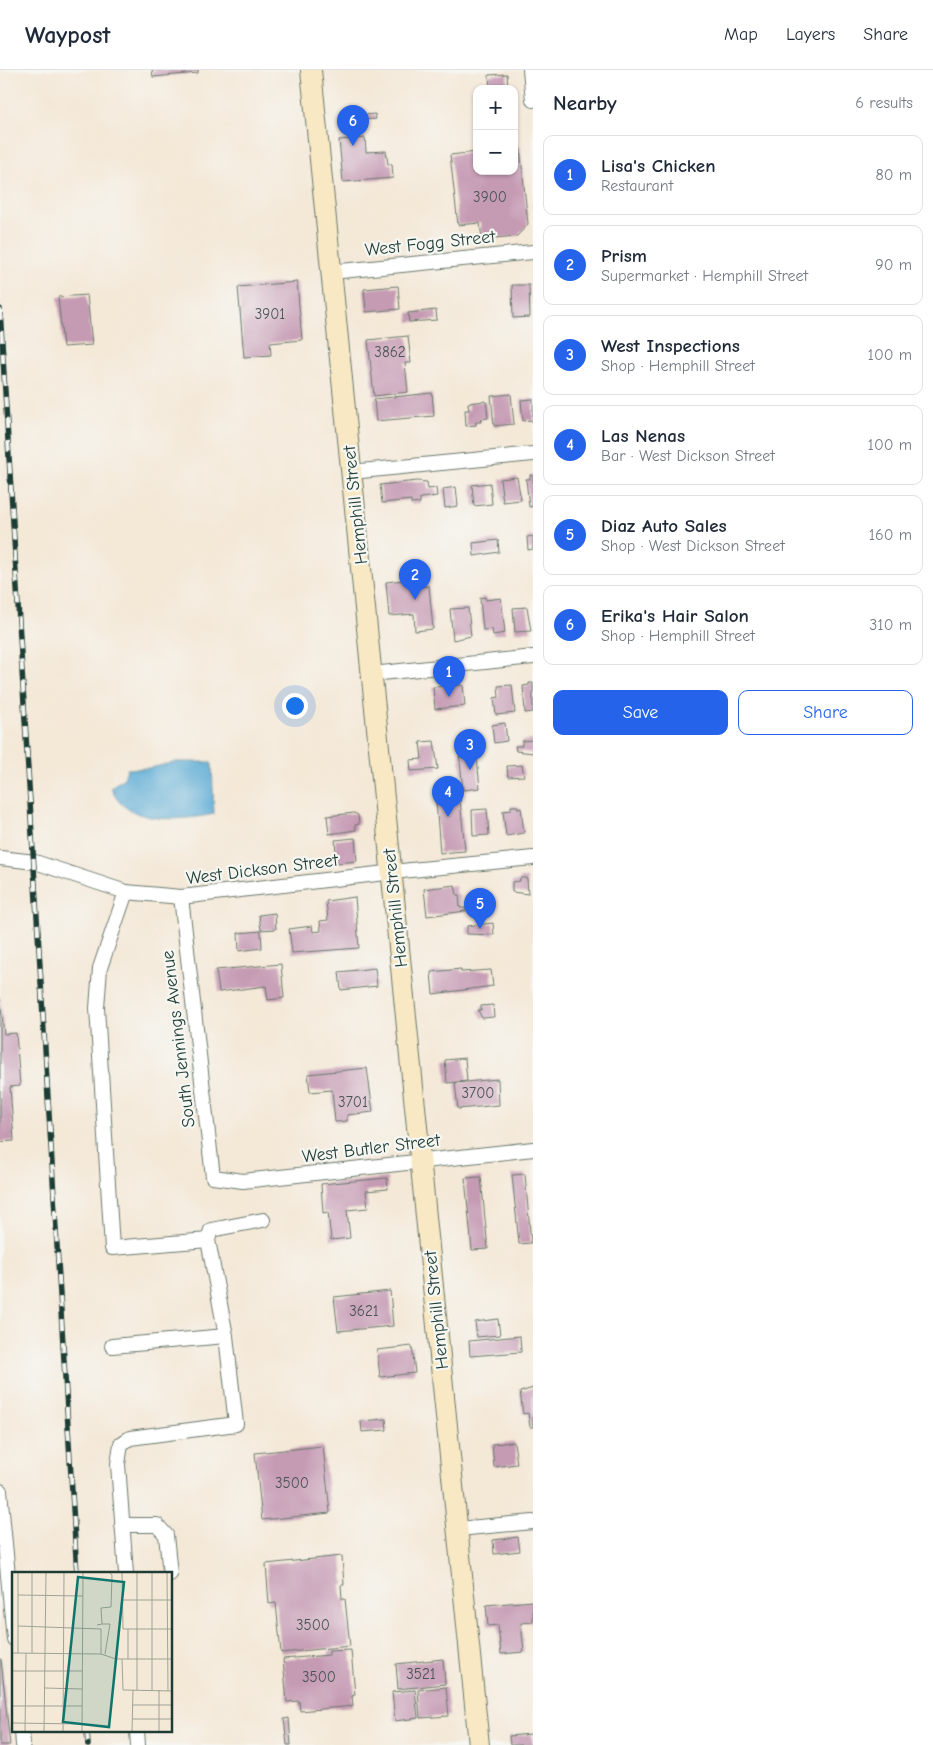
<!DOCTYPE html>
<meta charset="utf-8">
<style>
:root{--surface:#fff;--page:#f6f6f7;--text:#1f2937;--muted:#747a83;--line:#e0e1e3;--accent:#2563eb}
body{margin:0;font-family:"Comic Neue",sans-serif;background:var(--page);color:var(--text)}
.controls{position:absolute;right:15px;top:15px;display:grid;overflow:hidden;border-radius:10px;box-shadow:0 1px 4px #0004}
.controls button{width:45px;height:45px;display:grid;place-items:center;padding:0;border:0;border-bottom:1px solid var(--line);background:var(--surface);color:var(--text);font:25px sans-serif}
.you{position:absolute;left:294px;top:635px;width:18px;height:18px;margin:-12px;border:4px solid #fff;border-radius:50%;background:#1a73e8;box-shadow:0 0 0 8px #1a73e833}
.badge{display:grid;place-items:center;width:32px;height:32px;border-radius:50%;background:var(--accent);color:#fff;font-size:16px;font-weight:700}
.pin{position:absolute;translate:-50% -41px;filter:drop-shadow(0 1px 2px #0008)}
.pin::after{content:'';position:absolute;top:26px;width:18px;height:15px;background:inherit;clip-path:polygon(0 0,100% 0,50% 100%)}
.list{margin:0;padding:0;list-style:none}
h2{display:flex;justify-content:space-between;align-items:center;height:65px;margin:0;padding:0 20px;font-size:21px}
h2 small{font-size:16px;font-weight:400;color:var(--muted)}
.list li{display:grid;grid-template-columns:32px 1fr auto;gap:15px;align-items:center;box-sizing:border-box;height:80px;margin:0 10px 10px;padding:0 10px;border:1px solid var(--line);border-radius:10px}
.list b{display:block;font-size:19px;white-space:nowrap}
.list p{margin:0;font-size:16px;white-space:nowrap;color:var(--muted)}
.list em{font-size:16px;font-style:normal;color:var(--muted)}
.actions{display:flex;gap:10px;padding:15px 20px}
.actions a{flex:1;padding:11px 0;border:1px solid var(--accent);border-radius:10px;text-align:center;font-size:18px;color:var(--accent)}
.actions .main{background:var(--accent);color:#fff}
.map{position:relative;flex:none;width:533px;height:1675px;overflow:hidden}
header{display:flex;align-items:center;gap:30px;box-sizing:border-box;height:70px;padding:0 25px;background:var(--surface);border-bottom:1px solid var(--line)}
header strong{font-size:24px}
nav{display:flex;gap:28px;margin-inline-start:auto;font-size:18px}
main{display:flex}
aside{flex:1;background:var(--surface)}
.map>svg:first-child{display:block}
</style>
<header>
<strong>Waypost</strong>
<nav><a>Map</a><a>Layers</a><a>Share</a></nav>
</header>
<main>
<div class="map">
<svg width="533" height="1675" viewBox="0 0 533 1675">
<rect width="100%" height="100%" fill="#f6f6f2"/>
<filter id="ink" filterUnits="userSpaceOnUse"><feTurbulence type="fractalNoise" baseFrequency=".02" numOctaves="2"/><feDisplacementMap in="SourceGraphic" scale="10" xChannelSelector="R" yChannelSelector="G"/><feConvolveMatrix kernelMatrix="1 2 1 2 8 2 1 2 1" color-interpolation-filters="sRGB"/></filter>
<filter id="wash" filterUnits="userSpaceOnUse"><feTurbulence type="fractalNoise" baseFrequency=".0096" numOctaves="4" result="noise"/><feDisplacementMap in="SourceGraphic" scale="20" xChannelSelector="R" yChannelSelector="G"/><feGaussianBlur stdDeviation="1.12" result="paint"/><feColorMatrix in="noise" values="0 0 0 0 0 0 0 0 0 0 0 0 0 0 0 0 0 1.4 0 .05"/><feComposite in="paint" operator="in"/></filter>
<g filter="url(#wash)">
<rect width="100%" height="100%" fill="#f4e8d7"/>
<path fill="#5aaad4" stroke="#3c7484" d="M176,692H209L212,694L214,744C182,751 123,756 111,717L124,708L127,699L150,698Z"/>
<g id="blocks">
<g fill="#c59ab3">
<polygon points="152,0 198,0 198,3 153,7"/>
<polygon points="507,4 508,19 490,19 489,5"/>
<polygon points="375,44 376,49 362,50 362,45"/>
<polygon points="365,68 366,82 386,81 388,94 392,94 393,108 343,112 339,70"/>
<polygon points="520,77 528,154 517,166 482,169 480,153 458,155 450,85 477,82 477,101 514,101 514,78"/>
<polygon points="297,212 302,270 270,273 271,285 244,287 238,217"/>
<polygon points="512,215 529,215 530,247 513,248"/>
<polygon points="398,216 400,239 366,242 364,219"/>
<polygon points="87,225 92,275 63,277 58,227"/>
<polygon points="436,240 437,250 409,252 408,243"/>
<polygon points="408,266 411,293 405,293 408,322 374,326 368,270"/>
<polygon points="432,323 434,346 376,351 374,329"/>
<polygon points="511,324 514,354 494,356 491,326"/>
<polygon points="533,329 533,352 530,350 523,351 521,330"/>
<polygon points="486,331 488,348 480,349 481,352 476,352 476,355 466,356 465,340 469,340 468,333"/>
<polygon points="530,405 533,405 533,436 529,437 526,409 530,409"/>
<polygon points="517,407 521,430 503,432 500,409"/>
<polygon points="417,411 427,412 428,419 436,418 437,426 420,428 420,433 411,434 411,430 382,433 380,415"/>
<polygon points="490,413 492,434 474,436 472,415"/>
<polygon points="456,417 458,436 445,438 443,419"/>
<polygon points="533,466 533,479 528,480 527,467"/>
<polygon points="498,470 499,482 474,486 473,473"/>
<polygon points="413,509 413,517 429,516 433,559 415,561 414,544 389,546 386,512"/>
<polygon points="485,527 486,530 501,528 505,563 493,565 492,559 483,560 480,528"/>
<polygon points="527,537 531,561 515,562 513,538"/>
<polygon points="468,538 471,566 453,570 450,539"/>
<polygon points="529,613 533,613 533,642 525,643 523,616 529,615"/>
<polygon points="463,615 465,636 435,639 433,617"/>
<polygon points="512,615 515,643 496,645 494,628 499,627 498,616"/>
<polygon points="505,653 507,671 494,673 492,655"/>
<polygon points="533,670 533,683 516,681 515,676 522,676 522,671"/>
<polygon points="434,671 438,699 411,701 410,690 422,689 420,672"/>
<polygon points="476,679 480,718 463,720 459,681"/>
<polygon points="522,695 524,706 508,707 507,696"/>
<polygon points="460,729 465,781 440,783 436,731"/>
<polygon points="511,736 518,736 518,739 521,738 524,763 506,766 503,741 511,740"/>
<polygon points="487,739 489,765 473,766 472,740"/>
<polygon points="354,743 358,745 359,754 355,755 356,760 329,764 327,746"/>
<polygon points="355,768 357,791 337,793 335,770"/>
<polygon points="520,808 527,808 528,824 512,822 512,812 520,811"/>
<polygon points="455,815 457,825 459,825 460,838 466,838 466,841 427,846 424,819"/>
<polygon points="355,827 359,878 292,883 289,859 312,856 313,862 321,861 320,851 328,850 326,831"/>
<polygon points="275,843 276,859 261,860 259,845"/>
<polygon points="493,853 494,865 467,864 467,856"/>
<polygon points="261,861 262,878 239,881 238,863"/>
<polygon points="281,894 284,928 268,930 266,916 219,922 216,900"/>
<polygon points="375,898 377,916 341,920 339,902"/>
<polygon points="461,899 461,902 491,900 493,916 433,924 431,902"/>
<polygon points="0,928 4,964 16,963 20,1016 10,1017 14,1071 0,1072"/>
<polygon points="493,935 494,947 482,948 478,940 481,940 481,936"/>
<polygon points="465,988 467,1011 447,1013 445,990"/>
<polygon points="367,998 373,1042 347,1045 347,1051 335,1052 332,1020 310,1022 308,1004"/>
<polygon points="498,1009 499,1035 458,1039 455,1013"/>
<polygon points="525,1104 531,1173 519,1174 512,1105"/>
<polygon points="481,1107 488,1179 472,1180 465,1108"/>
<polygon points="387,1108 388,1119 366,1121 368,1138 347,1140 350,1168 331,1170 328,1142 323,1143 321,1114"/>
<polygon points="390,1221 393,1256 338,1261 334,1227"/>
<polygon points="498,1249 500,1265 477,1267 475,1252"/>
<polygon points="520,1266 521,1282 470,1286 469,1271"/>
<polygon points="412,1276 415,1303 380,1307 377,1280"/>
<polygon points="533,1318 533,1357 530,1357 528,1343 523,1344 520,1322"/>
<polygon points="386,1349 387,1360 362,1362 361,1351"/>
<polygon points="514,1372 517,1394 494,1397 492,1374"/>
<polygon points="323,1376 330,1443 262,1450 255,1383"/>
<polygon points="518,1467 520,1481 494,1484 493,1470"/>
<polygon points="342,1486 344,1515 341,1515 342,1529 345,1529 350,1576 281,1583 276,1533 269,1534 266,1494"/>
<polygon points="533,1531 533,1552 521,1553 524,1582 501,1584 498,1555 488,1556 486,1535"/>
<polygon points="351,1580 355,1625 352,1626 353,1636 300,1641 299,1631 287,1632 283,1589 329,1585 329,1581"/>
<polygon points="0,1589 1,1589 10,1675 0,1675"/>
<polygon points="443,1589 445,1614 398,1619 396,1594"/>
<polygon points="446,1617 449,1646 420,1648 418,1620"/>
<polygon points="415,1620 418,1648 395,1651 392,1622"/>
<polygon points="289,1648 291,1675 287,1675 284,1649"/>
<polygon points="531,1664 533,1675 510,1675 509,1666"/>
</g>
</g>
</g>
<g filter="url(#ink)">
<use href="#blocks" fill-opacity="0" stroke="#6a796d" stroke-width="1"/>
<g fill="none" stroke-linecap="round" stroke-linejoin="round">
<g stroke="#6a796d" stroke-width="16">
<g id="street">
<polyline points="530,0 533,30"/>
<polyline points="331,202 533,182"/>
<polyline points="351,402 533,384"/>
<polyline points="372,604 533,587"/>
<polyline points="0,788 35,792 126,822 181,827 411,800 533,788"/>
<polyline points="126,822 100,898 97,938 112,1178 208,1170"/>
<polyline points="181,827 213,1107 243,1111 533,1079"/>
<polyline points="112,1276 226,1266"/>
<polyline points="0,1421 14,1569"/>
<polyline points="122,1455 157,1455 166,1465 170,1504"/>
<polyline points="458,1459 533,1452"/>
<polyline points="126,1504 118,1394 121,1374 130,1368 236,1354 226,1266 208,1170 211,1160 263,1150"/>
<polyline points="22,1661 23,1675"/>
<polyline points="137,1661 138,1675"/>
</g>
</g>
<g stroke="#6a796d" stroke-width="22">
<polyline id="secondary" points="311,0 479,1675"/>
</g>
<use href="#street" stroke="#fff" stroke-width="14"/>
<use href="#secondary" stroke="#f8e8c3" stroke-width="20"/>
<g stroke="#1f3d34" stroke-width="5.5">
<g id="rail">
<polyline points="0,239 77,1504"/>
<polyline points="87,1661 88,1675"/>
</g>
</g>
<use href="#rail" stroke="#f6f6f2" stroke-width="4" stroke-dasharray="11" stroke-linecap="butt"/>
</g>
</g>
<g text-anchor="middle" stroke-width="4.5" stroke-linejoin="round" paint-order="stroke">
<g font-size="15" fill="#485454">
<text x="490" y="132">3900</text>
<text x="270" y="249">3901</text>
<text x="390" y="287">3862</text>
<text x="478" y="1028">3700</text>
<text x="353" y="1037">3701</text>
<text x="364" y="1246">3621</text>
<text x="292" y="1418">3500</text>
<text x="313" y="1560">3500</text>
<text x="421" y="1609">3521</text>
<text x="319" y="1612">3500</text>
</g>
<g font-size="18" fill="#1f3d34" stroke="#f6f6f2">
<text transform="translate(430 173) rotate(-6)" y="6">West Fogg Street</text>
<text transform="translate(355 435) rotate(-96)" y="6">Hemphill Street</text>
<text transform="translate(262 799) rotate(-7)" y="6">West Dickson Street</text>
<text transform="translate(395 838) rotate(-96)" y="6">Hemphill Street</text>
<text transform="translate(178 969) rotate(-97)" y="6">South Jennings Avenue</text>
<text transform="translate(371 1078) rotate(-7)" y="6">West Butler Street</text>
<text transform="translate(436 1240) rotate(-96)" y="6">Hemphill Street</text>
</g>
</g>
<g transform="translate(12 1502)">
<rect width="160" height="160" fill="#f4e8d7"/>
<path fill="none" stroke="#9fa496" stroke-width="1" d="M110,0L111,57H160M125,0V118M155,0L156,119M6,23L71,24M110,28H160M90,52H98L93,82M85,53L90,52L89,36L99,35L100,3L98,1M6,54L89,57V82M116,57V87M0,81L89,82L104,87H160M6,81V0M20,81V0M110,87L111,118L160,119M0,99H70M33,116L70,117M140,118V0M120,133H160M0,134H70M120,147H160M0,151L70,152M13,160L14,81M32,160L34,0M51,160L52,0M70,160L71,0M120,160L121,118M147,160V118"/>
<path fill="#0f766e" fill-opacity="0.15" stroke="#0f766e" stroke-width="2.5" d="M66,5L112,10L97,155L51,150Z"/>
<rect width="160" height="160" fill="none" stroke="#1f3d34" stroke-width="2.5"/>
</g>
</svg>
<div class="controls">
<button>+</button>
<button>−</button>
</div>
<div class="you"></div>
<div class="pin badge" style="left:449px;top:627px">1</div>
<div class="pin badge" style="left:415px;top:530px">2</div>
<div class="pin badge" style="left:470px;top:700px">3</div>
<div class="pin badge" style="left:448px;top:747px">4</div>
<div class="pin badge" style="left:480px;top:859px">5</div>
<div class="pin badge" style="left:353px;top:76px">6</div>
</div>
<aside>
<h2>Nearby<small>6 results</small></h2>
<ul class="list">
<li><span class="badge">1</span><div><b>Lisa's Chicken</b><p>Restaurant</p></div><em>80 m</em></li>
<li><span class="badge">2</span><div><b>Prism</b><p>Supermarket · Hemphill Street</p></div><em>90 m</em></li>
<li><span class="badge">3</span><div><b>West Inspections</b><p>Shop · Hemphill Street</p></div><em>100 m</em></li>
<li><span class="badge">4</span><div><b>Las Nenas</b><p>Bar · West Dickson Street</p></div><em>100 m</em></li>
<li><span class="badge">5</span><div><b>Diaz Auto Sales</b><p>Shop · West Dickson Street</p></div><em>160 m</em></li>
<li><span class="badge">6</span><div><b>Erika's Hair Salon</b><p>Shop · Hemphill Street</p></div><em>310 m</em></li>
</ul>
<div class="actions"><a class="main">Save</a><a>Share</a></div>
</aside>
</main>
